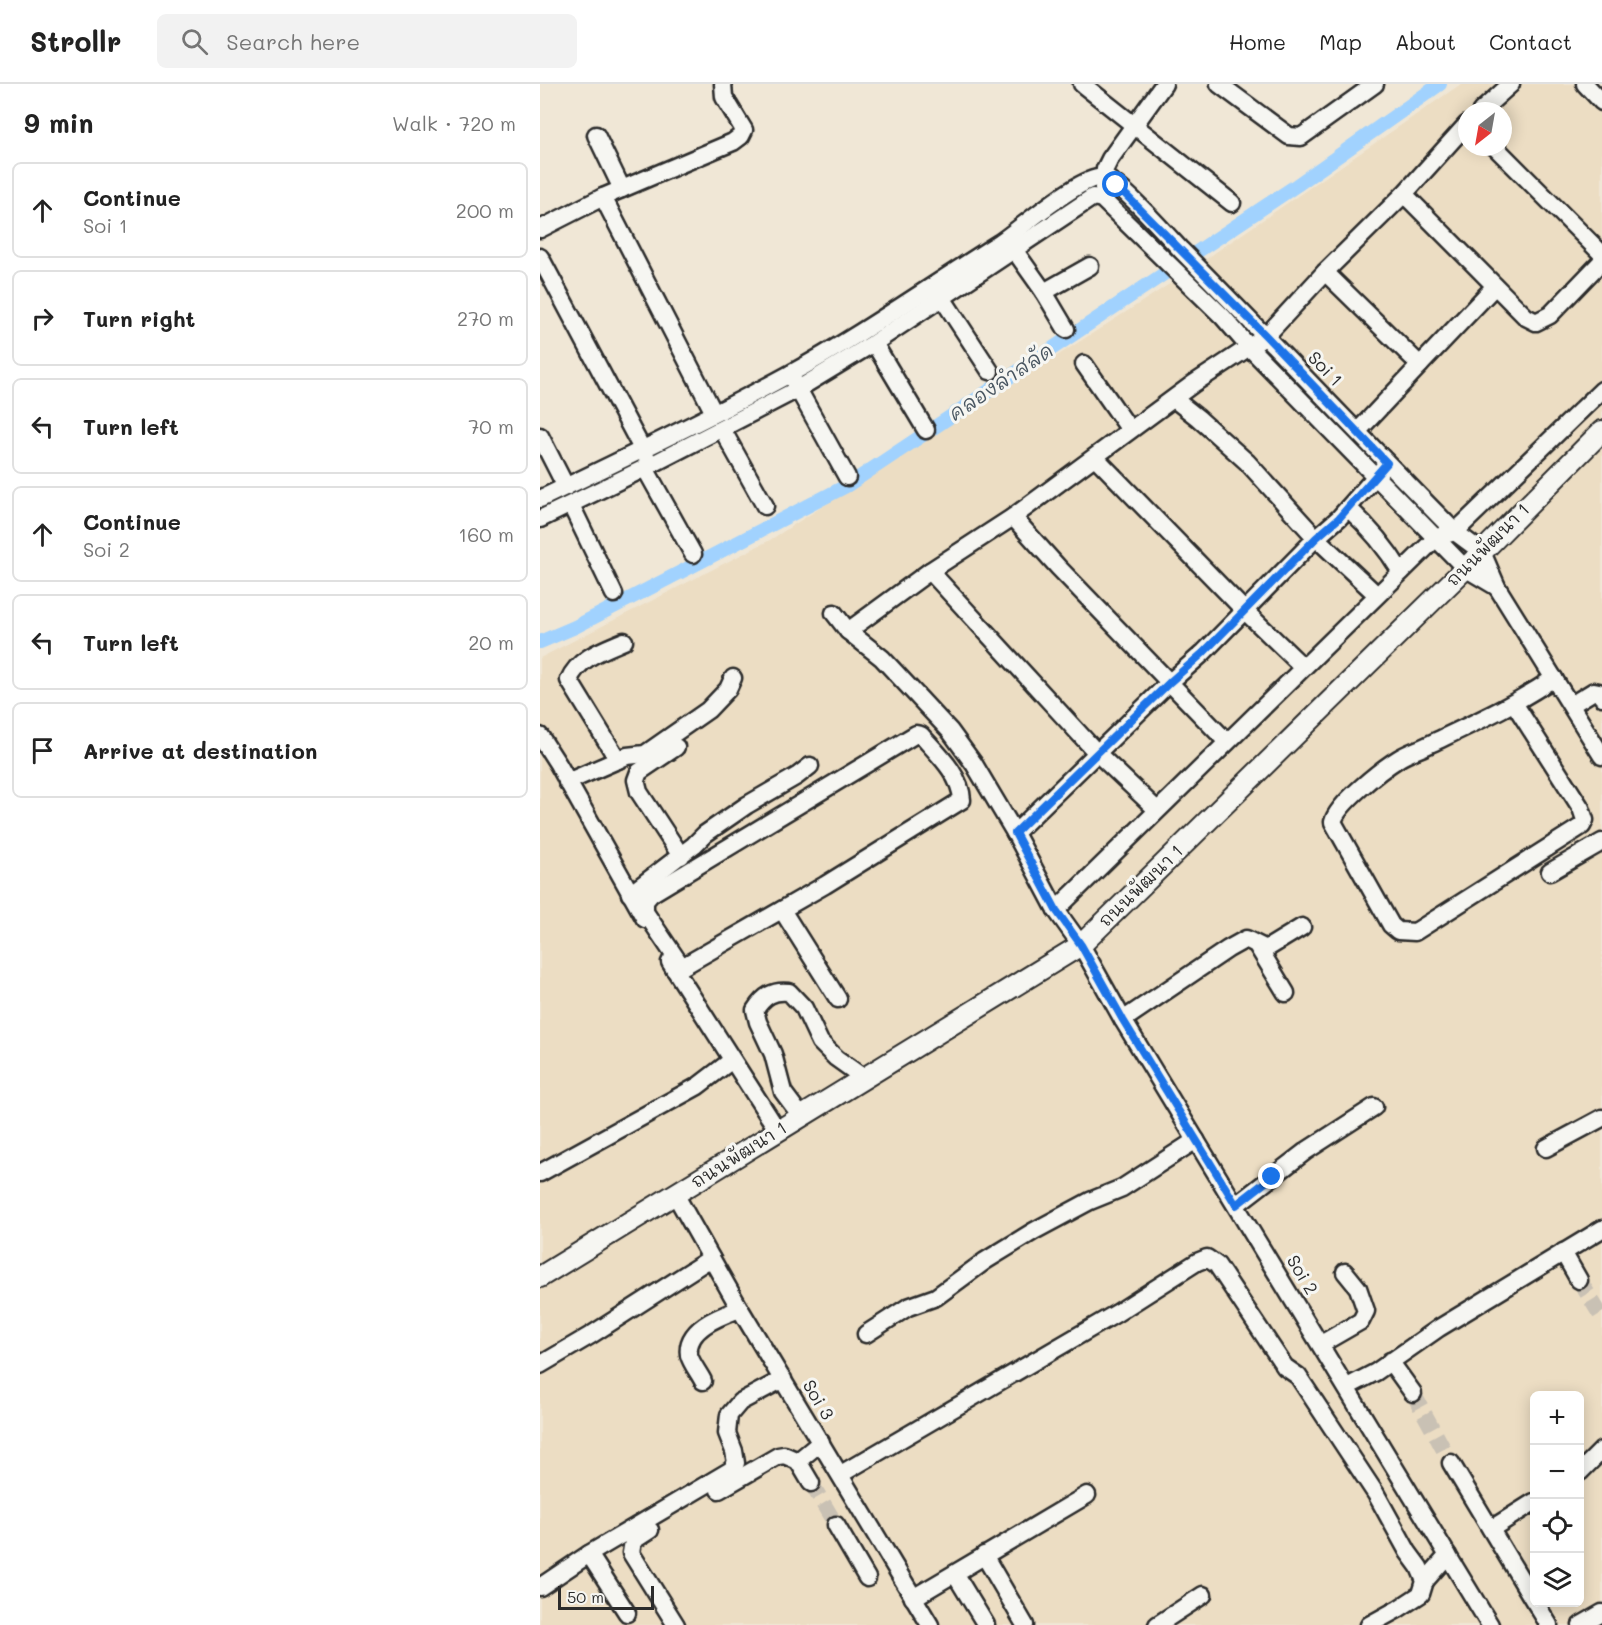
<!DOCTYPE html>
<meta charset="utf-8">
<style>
:root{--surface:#fff;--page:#f2f2f2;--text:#222;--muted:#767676;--line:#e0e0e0}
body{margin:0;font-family:Mali,"Playpen Sans Thai",sans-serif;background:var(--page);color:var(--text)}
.controls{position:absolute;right:18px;bottom:18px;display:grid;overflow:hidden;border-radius:9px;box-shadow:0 3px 15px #0003}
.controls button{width:54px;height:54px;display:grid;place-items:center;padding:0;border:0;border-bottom:2px solid var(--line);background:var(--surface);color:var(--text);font:30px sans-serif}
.compass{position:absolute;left:918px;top:18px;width:54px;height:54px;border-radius:50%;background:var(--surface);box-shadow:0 3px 15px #0003;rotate:211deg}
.scale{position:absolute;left:18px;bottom:15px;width:96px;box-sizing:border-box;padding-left:6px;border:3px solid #2b2b2b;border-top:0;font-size:16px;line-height:21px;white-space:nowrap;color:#2b2b2b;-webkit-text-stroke:4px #f6f6f2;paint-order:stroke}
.stop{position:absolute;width:18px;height:18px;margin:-14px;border:4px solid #1a73e8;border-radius:50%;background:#fff}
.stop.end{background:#1a73e8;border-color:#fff;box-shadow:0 2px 6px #0008}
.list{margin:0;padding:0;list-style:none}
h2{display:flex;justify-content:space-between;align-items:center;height:78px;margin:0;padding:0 24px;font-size:26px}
h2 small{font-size:20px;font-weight:400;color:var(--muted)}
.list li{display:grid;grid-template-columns:39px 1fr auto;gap:18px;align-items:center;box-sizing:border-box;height:96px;margin:0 12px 12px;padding:0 12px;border:2px solid var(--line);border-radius:9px}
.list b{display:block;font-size:22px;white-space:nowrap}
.list p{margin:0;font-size:20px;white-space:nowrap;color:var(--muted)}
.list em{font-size:20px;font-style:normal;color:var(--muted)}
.icon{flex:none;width:33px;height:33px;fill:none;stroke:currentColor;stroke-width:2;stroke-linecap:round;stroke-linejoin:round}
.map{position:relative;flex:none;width:1062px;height:1541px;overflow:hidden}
header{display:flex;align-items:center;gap:36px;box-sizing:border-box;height:84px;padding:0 30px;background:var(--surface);border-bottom:2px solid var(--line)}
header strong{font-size:28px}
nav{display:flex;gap:33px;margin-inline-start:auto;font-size:21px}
.search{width:420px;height:54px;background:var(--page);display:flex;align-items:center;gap:15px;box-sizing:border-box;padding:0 21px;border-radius:9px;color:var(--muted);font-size:22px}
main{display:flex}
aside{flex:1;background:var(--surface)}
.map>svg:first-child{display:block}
</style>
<header>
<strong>Strollr</strong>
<div class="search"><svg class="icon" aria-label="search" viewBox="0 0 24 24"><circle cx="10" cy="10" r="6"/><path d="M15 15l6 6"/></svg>Search here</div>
<nav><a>Home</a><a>Map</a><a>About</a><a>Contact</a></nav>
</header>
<main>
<aside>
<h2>9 min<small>Walk · 720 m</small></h2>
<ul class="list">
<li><svg class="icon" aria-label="ahead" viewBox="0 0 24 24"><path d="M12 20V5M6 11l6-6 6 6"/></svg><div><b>Continue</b><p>Soi 1</p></div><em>200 m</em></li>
<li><svg class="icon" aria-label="right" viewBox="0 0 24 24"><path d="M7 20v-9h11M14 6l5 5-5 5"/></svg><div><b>Turn right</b></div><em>270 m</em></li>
<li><svg class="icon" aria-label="left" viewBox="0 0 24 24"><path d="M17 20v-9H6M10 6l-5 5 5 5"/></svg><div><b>Turn left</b></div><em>70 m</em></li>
<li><svg class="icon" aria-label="ahead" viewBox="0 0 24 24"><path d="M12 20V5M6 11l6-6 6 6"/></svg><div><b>Continue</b><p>Soi 2</p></div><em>160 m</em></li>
<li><svg class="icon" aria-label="left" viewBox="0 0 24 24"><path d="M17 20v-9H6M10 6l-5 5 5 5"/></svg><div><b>Turn left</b></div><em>20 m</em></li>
<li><svg class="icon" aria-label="arrive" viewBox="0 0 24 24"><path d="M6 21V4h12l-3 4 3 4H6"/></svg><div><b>Arrive at destination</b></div></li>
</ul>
</aside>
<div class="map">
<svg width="1062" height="1541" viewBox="0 0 1062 1541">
<rect width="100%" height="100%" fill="#f0e7d6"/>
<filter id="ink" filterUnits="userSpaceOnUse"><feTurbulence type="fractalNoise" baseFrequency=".0167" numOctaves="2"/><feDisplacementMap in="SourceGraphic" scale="12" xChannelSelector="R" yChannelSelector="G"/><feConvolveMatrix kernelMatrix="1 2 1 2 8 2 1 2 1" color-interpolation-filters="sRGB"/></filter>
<g filter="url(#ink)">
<path fill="#ecddc3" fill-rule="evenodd" d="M921,0H1062V1541H0V574L230,456L628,201ZM927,27H963V63H927ZM994,1312H1040V1518H994Z"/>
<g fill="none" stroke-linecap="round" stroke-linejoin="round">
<polyline stroke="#a1d2fe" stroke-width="14" points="0,558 35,543 308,401 757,101 900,0"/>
<g stroke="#c9c1b4" stroke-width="16" stroke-dasharray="16 8" stroke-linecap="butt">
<polyline points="1039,1196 1062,1233"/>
<polyline points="873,1309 911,1379"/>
<polyline points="271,1399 296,1441"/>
</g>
<g stroke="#2b2b2b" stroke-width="21">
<g id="minor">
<polyline points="542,0 692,119"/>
<polyline points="679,0 749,52 761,53 835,0"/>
<polyline points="1045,0 1062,18"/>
<polyline points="941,27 971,0"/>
<polyline points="56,51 82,105"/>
<polyline points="955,63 1062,170"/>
<polyline points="563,104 565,85 570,75 624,0"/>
<polyline points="864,110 986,233 996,238 1010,231 1062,177"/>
<polyline points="63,113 174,329"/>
<polyline points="0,145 63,113 193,58 201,52 204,46 184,13 183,0"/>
<polyline points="475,167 504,208 526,245"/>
<polyline points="0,173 108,376"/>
<polyline points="785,188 880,281 955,202"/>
<polyline points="397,206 450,287"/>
<polyline points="504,208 550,182"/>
<polyline points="334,259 386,346"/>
<polyline points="544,280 590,346"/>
<polyline points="253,296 307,393"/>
<polyline points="634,315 658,334 707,378 776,454 837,511"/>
<polyline points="182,345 225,422"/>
<polyline points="818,347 880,281"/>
<polyline points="0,352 26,403"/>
<polyline points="555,373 704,526 763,583"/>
<polyline points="105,384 153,470"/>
<path d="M0,415C84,375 167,335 248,291C321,251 389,203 459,159C479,146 545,87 565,94C581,99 627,151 641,166C733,259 823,355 915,448L942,468L957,503L1062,672"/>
<polyline points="31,421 74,510"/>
<path d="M808,424C829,443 846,463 861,488"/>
<polyline points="473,433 518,483 687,658"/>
<polyline points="0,435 105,384 258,305 334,259 553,113 562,115 683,233 709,263 925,484 957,503"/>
<polyline points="390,487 558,670 617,726"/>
<polyline points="294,529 308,547 342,574 410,647 434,680 475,749 516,826 541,861 583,936 950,1541"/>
<polyline points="308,547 390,487 473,433 653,300 726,252 785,188 864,110 927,40"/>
<path d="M974,619L1041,724L1045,736L1042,742L875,848L858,847L851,841L793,738C797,720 842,685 858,675C869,668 881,665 892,659C934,639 976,620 1014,594"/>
<polyline points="1031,621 1054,607 1059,608 1062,613"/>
<polyline points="0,652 18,680 105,835"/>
<polyline points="136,663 99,688 96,696 99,708 141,772"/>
<path d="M78,676L29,596C38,574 63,566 84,557"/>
<polyline points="27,698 87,672 105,670 168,626 188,605 193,594"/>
<polyline points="475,749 630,598 663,569 776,454 799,434 843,384"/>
<polyline points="1010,788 1062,758"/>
<polyline points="90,810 154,761 165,750 207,721 257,692 270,682"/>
<polyline points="242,826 298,915"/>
<polyline points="516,826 897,453 915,448 1062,306"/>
<polyline points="718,863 746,909"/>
<polyline points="130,878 238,1047"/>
<path d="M134,885L142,883L285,801L422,716C421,691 397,669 381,651L376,650L111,810L105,817V828L142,883"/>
<polyline points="583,936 688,865 706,855 726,865 762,843"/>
<path d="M261,1032L243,1008L233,970L218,938L215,926C224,912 233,906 249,908L264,924L280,958L296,974L324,994"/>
<polyline points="1006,1064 1062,1034"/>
<polyline points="0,1089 158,1002 192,976"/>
<polyline points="135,1110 200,1225 390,1541"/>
<polyline points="696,1121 766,1067 834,1023"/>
<polyline points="1023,1168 1039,1196"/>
<polyline points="326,1250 368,1223 396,1213 445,1177 494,1147 550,1117 582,1104 656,1056"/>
<polyline points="781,1260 821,1237 826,1227 818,1204 805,1188"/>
<polyline points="850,1277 873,1309"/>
<polyline points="0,1281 51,1251 171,1174"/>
<path d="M163,1297C159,1289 151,1279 149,1271C145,1244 181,1232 200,1225"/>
<polyline points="807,1303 836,1288 899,1244 1062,1145"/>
<polyline points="258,1377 271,1399"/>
<polyline points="911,1379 994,1517"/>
<polyline points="1040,1388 1062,1366"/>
<polyline points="301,1390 577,1229 657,1178 667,1174 677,1181 745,1283 758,1292 836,1410 868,1468 879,1483 885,1497 881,1510 858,1525 829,1541"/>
<polyline points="179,1406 238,1372 244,1371 258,1377 281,1358"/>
<polyline points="296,1441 327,1494"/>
<polyline points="951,1445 994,1418"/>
<polyline points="110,1446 93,1457 91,1469 136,1541"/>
<polyline points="49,1470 87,1529"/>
<polyline points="444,1471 485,1541"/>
<polyline points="415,1490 446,1541"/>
<polyline points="885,1497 908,1471"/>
<polyline points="0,1503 49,1470 191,1386 196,1379 194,1367 187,1349 189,1331 200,1318 243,1295"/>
<polyline points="373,1514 547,1411"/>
<polyline points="995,1518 1009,1541"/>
<polyline points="617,1541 663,1511"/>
<polyline points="1041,1541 1062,1529"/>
</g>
</g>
<g stroke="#2b2b2b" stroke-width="24">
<polyline id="major" points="0,1193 541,861 942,468 1062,347"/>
</g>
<use href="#minor" stroke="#f6f6f2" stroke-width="16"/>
<use href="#major" stroke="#f6f6f2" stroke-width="20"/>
</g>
</g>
<g fill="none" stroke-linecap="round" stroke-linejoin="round" filter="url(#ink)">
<polyline stroke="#1a73e8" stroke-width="8" points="576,101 726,252 847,379 799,434 776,454 663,569 630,598 475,749 516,826 541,861 583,936 696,1121 732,1093"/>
</g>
<g text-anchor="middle" stroke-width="6" stroke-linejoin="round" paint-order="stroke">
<g font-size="18" fill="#2b2b2b" stroke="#f6f6f2">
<text transform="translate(785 285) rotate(46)" y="6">Soi 1</text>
<text transform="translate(948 461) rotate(-45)" y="6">ถนนพัฒนา 1</text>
<text transform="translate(601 802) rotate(-44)" y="6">ถนนพัฒนา 1</text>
<text transform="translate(199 1071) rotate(-32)" y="6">ถนนพัฒนา 1</text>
<text transform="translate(762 1191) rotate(59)" y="6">Soi 2</text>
<text transform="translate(278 1316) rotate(59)" y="6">Soi 3</text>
</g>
<g font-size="20" font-style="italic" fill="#485560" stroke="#f6f6f2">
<text transform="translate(461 298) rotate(-34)" y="7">คลองลำสลัด</text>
</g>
</g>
</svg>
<div class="controls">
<button>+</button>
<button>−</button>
<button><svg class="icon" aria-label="locate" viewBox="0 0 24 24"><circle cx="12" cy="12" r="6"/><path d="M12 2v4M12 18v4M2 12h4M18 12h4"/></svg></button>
<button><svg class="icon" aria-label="layers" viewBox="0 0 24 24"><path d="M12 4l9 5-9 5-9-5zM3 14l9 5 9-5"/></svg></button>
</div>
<svg class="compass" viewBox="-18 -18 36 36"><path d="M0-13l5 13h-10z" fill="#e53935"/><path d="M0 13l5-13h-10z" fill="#767676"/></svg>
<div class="scale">50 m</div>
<div class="stop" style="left:576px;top:101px"></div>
<div class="stop end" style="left:732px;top:1093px"></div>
</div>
</main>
